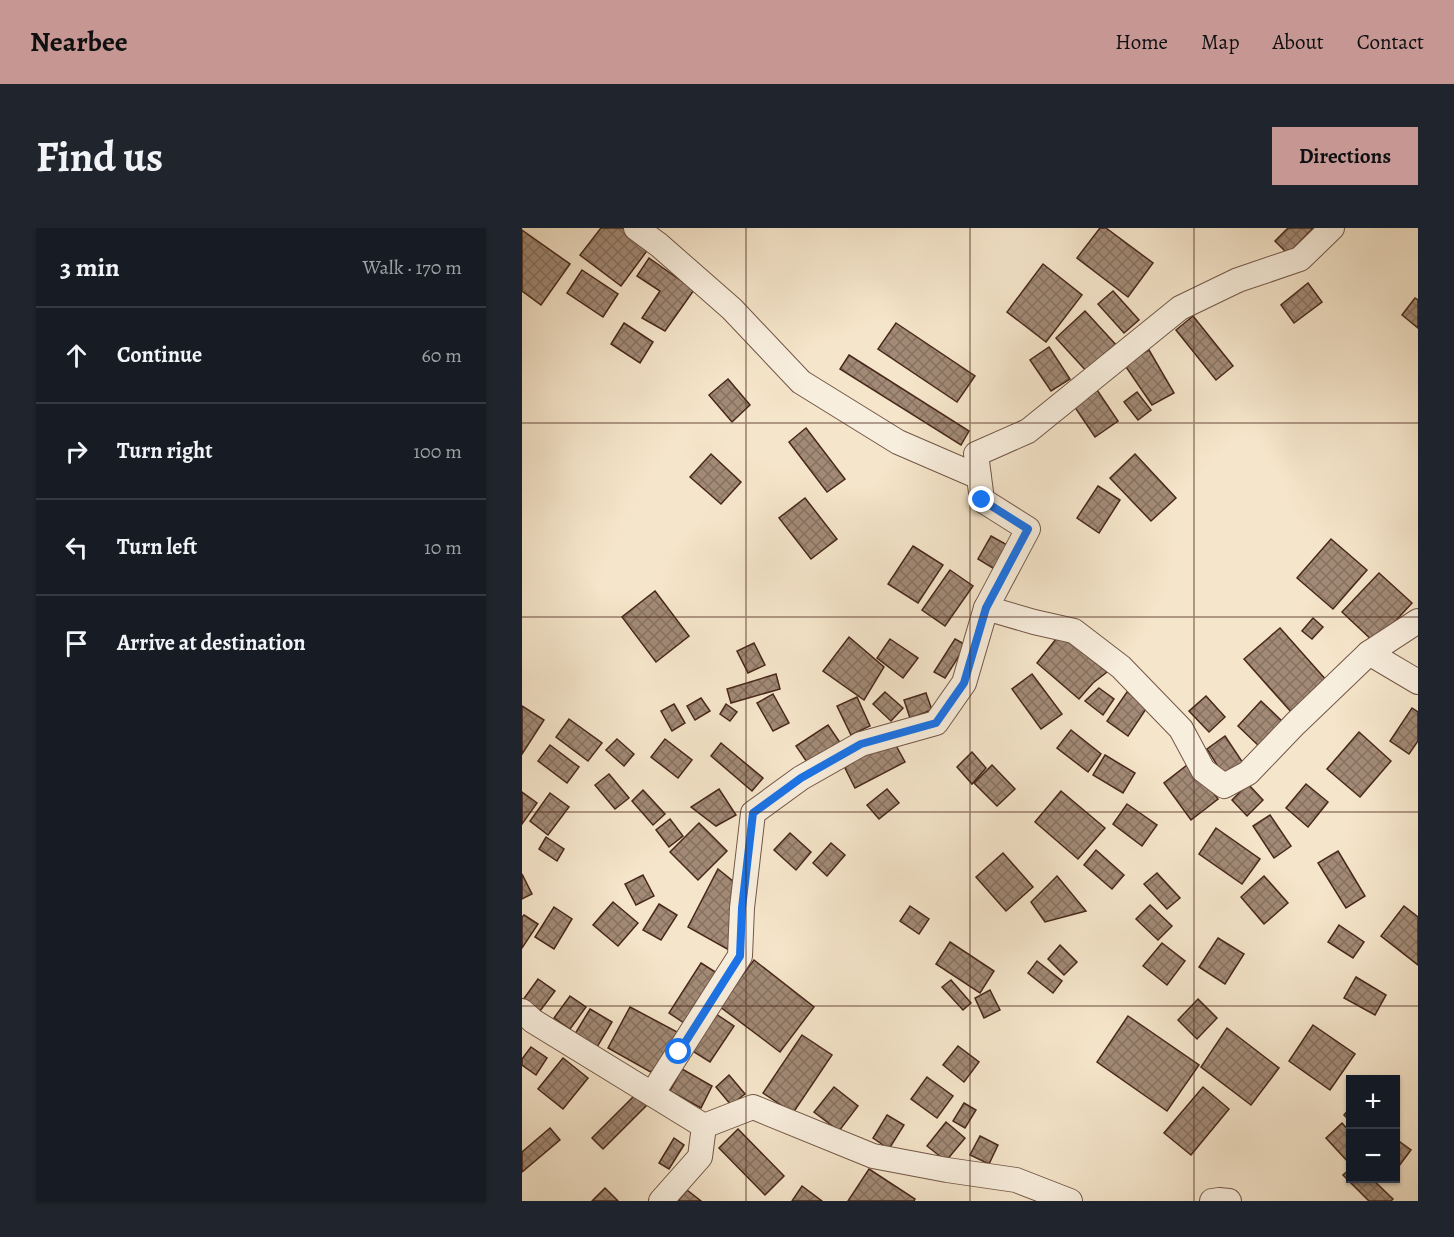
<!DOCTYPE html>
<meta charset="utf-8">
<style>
:root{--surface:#171b24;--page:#20242c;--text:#f1f3f6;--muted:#9ea1a6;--line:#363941;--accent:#c59692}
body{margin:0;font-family:Alegreya,serif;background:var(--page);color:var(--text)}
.controls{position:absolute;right:18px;bottom:18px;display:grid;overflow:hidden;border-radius:0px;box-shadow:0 2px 4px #0004}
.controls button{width:54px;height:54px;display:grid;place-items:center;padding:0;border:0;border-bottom:2px solid var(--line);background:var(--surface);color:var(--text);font:30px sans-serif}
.stop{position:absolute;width:18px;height:18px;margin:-14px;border:4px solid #1a73e8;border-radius:50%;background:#fff}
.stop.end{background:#1a73e8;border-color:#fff;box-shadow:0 2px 6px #0008}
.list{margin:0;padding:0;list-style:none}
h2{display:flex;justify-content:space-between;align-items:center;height:78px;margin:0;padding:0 24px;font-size:26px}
h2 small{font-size:20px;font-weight:400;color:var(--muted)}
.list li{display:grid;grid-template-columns:39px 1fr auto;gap:18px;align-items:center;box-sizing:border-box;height:96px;padding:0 24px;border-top:2px solid var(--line)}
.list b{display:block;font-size:22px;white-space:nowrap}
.list em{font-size:20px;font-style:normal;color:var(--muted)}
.icon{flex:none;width:33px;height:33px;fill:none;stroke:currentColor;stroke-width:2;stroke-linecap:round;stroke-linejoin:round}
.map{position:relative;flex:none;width:896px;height:973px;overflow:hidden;border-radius:0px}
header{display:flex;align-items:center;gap:36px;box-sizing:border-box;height:84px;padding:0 30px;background:var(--accent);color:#111}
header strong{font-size:28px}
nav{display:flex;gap:33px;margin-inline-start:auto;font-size:21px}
.intro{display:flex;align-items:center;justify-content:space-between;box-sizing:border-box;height:144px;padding:0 36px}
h1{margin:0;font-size:42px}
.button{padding:15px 27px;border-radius:0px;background:var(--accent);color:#111;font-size:21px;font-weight:700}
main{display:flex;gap:36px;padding:0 36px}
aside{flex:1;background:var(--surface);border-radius:0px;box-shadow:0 2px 4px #0004}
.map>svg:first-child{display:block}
</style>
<header>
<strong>Nearbee</strong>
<nav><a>Home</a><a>Map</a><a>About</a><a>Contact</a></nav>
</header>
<div class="intro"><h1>Find us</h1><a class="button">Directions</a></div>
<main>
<aside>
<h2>3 min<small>Walk · 170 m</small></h2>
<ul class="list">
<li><svg class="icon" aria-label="ahead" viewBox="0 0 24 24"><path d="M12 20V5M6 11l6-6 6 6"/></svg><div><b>Continue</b></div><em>60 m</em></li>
<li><svg class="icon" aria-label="right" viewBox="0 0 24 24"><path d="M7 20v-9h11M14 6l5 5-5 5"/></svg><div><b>Turn right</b></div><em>100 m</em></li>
<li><svg class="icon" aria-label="left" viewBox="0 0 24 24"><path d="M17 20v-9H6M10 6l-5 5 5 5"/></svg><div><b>Turn left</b></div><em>10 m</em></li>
<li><svg class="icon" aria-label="arrive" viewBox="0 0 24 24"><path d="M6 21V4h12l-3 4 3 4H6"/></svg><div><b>Arrive at destination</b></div></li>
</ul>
</aside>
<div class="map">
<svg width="896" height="973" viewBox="0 0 896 973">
<defs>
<pattern id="building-cross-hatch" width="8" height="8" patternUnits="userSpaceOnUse" patternTransform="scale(1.5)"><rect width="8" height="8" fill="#a28a76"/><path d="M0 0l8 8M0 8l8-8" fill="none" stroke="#867160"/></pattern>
</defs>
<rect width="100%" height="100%" fill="#f5e5ca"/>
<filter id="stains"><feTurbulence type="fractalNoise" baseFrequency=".00333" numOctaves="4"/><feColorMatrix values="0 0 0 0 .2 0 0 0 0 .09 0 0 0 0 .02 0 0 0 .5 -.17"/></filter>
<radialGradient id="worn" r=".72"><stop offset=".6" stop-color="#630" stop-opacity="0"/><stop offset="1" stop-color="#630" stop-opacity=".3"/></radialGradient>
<g fill="url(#building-cross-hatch)" stroke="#48281b" stroke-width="1.5">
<polygon points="79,0 100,0 127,20 99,58 58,27"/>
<polygon points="578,0 584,0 631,35 606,69 555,30"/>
<polygon points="766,0 791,0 766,26 753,13"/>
<polygon points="0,2 48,36 19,77 0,63"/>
<polygon points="127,30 172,62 143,103 120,90 138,63 115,48"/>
<polygon points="521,36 560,67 524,114 485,84"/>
<polygon points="60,42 96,66 81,89 45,65"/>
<polygon points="786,55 800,74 772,95 759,77"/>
<polygon points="591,63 617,92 602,105 576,76"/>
<polygon points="893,70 896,72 896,100 880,87"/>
<polygon points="563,83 596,119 567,146 534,110"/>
<polygon points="671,88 711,138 694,152 654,102"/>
<polygon points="102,95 131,114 118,135 89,116"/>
<polygon points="374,95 453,148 435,174 356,121"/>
<polygon points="527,119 548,151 529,163 508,132"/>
<polygon points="627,122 652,165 630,177 602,136"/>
<polygon points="327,127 447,203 439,217 318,141"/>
<polygon points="206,151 228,177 210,194 187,167"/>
<polygon points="573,159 596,193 573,209 550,175"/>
<polygon points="615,164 629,182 616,192 602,174"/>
<polygon points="284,200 323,251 305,264 267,214"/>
<polygon points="189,226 219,254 199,276 168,249"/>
<polygon points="613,226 654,270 629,293 588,250"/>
<polygon points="576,258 598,272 577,305 555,290"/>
<polygon points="283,270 315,311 289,331 257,290"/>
<polygon points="469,308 487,318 474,342 456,331"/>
<polygon points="809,311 845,342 811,381 775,350"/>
<polygon points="391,318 421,337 396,375 366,356"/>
<polygon points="428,342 451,358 423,398 400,382"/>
<polygon points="857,345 890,375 853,415 820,384"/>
<polygon points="133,363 167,408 134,434 100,389"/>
<polygon points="791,390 801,399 790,411 780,403"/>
<polygon points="758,400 805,453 770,485 722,431"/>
<polygon points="538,406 585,444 571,455 557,471 515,435"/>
<polygon points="327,409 362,439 342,472 301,443"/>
<polygon points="368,411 396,430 381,450 355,430"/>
<polygon points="433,411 444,417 423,450 412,444"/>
<polygon points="232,415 243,437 226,445 215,423"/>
<polygon points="254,446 258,461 209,475 205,461"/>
<polygon points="510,446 540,486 519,501 490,461"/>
<polygon points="577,460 592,471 581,487 563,473"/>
<polygon points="363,464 381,480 369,493 351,476"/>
<polygon points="605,464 626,478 606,508 585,493"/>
<polygon points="404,465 410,482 388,490 382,472"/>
<polygon points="251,466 267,495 251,503 235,475"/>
<polygon points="684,468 703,489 687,504 667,483"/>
<polygon points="335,469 348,498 329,507 315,478"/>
<polygon points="179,470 188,483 173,492 165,478"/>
<polygon points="739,473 762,495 739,520 716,498"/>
<polygon points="152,476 163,495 150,503 139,483"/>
<polygon points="204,476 215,484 208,493 198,486"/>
<polygon points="0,478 22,492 0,526"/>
<polygon points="890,480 896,484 896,513 887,526 868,513"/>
<polygon points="47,491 80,515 66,533 34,509"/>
<polygon points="306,497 319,516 287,537 274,518"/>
<polygon points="549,502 579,526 566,544 535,520"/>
<polygon points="837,504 869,533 838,569 805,541"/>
<polygon points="703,508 721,535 702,548 685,521"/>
<polygon points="95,511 112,526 102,538 84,522"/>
<polygon points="143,511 170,532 156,550 129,529"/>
<polygon points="371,512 383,534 333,560 322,538"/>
<polygon points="199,515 241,550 230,563 189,528"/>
<polygon points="28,517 57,539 45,555 16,533"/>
<polygon points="450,524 464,540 450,556 435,539"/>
<polygon points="583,527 613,545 601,565 571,547"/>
<polygon points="669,534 696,571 669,592 642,555"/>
<polygon points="470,537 493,561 475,578 452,555"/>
<polygon points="87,546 107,570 93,581 73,557"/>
<polygon points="726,556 741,572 725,588 710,572"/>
<polygon points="784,556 806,574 786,599 764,580"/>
<polygon points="197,561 214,587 194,598 169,579"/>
<polygon points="365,561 377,575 357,591 345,577"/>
<polygon points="121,562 143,586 131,597 110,573"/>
<polygon points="539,563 583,600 556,631 513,594"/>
<polygon points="0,564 15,575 0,596"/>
<polygon points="28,565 47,579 26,607 8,593"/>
<polygon points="605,576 635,597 620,618 591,596"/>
<polygon points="748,587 769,618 752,630 731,598"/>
<polygon points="148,591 161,608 147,619 134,602"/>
<polygon points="177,595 205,623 176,652 148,624"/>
<polygon points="694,600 738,631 720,656 677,626"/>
<polygon points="268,605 289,624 274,642 252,622"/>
<polygon points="24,609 42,621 35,633 17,621"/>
<polygon points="309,615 323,627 305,648 291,635"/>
<polygon points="574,622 602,647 590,661 562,637"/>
<polygon points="816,623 843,668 824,680 796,635"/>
<polygon points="481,625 511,659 484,683 454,649"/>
<polygon points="196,641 211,653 207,722 166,699"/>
<polygon points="635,645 658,670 645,681 622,656"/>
<polygon points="0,646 10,666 0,671"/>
<polygon points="121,647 132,668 114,677 103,656"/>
<polygon points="535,648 564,683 523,694 509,674"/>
<polygon points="742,648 766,675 742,696 719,669"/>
<polygon points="91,674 116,695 96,718 71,697"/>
<polygon points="137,676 155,687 139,712 121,702"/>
<polygon points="628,677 650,698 636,712 614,691"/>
<polygon points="388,678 407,691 397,706 378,693"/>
<polygon points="882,678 896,689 896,737 859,708"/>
<polygon points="32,679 50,691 32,721 13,709"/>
<polygon points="2,687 16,696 0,720 0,689"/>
<polygon points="817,697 842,714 831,730 806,714"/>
<polygon points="696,710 722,726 703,756 677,739"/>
<polygon points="428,714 472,743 458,765 414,736"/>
<polygon points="640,715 663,733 645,757 621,738"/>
<polygon points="538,717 555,734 542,747 526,731"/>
<polygon points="232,732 292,779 258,824 197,778"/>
<polygon points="515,733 540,753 531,765 506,745"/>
<polygon points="179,735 198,747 165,797 147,785"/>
<polygon points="834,749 864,767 853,787 822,770"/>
<polygon points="16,751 33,763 18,783 1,772"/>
<polygon points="429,752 449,775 441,782 420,759"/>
<polygon points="468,762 478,782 462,790 453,770"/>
<polygon points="48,768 64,779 48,801 32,790"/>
<polygon points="676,771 695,790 675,811 656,792"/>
<polygon points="108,779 157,805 134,847 86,820"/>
<polygon points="68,781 90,794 75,819 53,806"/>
<polygon points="194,786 212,798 188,834 169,822"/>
<polygon points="606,788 677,837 645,883 575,834"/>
<polygon points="791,797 833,826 808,862 767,833"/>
<polygon points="705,800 757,840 729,877 679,839"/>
<polygon points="280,807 310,827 271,885 241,865"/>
<polygon points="436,818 457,834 442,854 421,837"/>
<polygon points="9,819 25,830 14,847 0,837 0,831"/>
<polygon points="41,830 66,850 41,881 16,861"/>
<polygon points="160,841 190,858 179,880 148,863"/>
<polygon points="207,847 223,866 209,877 194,859"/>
<polygon points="405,849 431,868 415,890 389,871"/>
<polygon points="312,859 336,878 317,903 292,884"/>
<polygon points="681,859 707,881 669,927 642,905"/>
<polygon points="114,866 125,877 81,921 70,910"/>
<polygon points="442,875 454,882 443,900 431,893"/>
<polygon points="828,880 828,893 822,887"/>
<polygon points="365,887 382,897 367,921 351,910"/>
<polygon points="424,894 443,910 424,933 405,918"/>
<polygon points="820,895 828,904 828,936 804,910"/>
<polygon points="28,900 38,912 0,944 0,924"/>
<polygon points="216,901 262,948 243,967 197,920"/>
<polygon points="458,908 476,917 467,936 448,927"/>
<polygon points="152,910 162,917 147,941 137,935"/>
<polygon points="874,911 889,922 874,942"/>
<polygon points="347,941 393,971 392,973 326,973"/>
<polygon points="828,941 828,950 849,950 871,971 869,973 847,973 821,947"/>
<polygon points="280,958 300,973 270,973"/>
<polygon points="83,960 96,973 70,973"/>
<polygon points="165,962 179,973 156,973"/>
</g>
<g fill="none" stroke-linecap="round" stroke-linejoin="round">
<g stroke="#735747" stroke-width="26">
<g id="minor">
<polyline points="114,0 137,17 210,81 279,154 376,214 457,249"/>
<polyline points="464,380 506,301 460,272 454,226 506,203 658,80 716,52 778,31 810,0"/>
<polyline points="896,393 847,425 896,454"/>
<polyline points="0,783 11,793 182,898 231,879 351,928 425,942 494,952 548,973"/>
<polyline points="130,866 218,728 220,680 231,585 279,550 339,516 414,495 442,455 464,380 512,394 552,403 599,439 659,501 681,542 702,558 726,545 773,496 847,425"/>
<polyline points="139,973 178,929 182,898"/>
<polyline points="690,973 697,972 707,973"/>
</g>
</g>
<use href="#minor" stroke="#f8eedd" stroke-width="24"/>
</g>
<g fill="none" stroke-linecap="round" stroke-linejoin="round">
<polyline stroke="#1a73e8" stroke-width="8" points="157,824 218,728 220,680 231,585 279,550 339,516 414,495 442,455 464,380 506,301 460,272"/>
</g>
<path fill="none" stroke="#48281b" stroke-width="1.5" stroke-opacity="0.55" d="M224,0V973M448,0V973M672,0V973M0,195H896M0,389H896M0,584H896M0,778H896"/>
<rect width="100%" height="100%" filter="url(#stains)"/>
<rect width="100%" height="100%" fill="url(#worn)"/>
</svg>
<div class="controls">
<button>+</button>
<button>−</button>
</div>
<div class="stop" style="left:157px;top:824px"></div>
<div class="stop end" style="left:460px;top:272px"></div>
</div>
</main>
